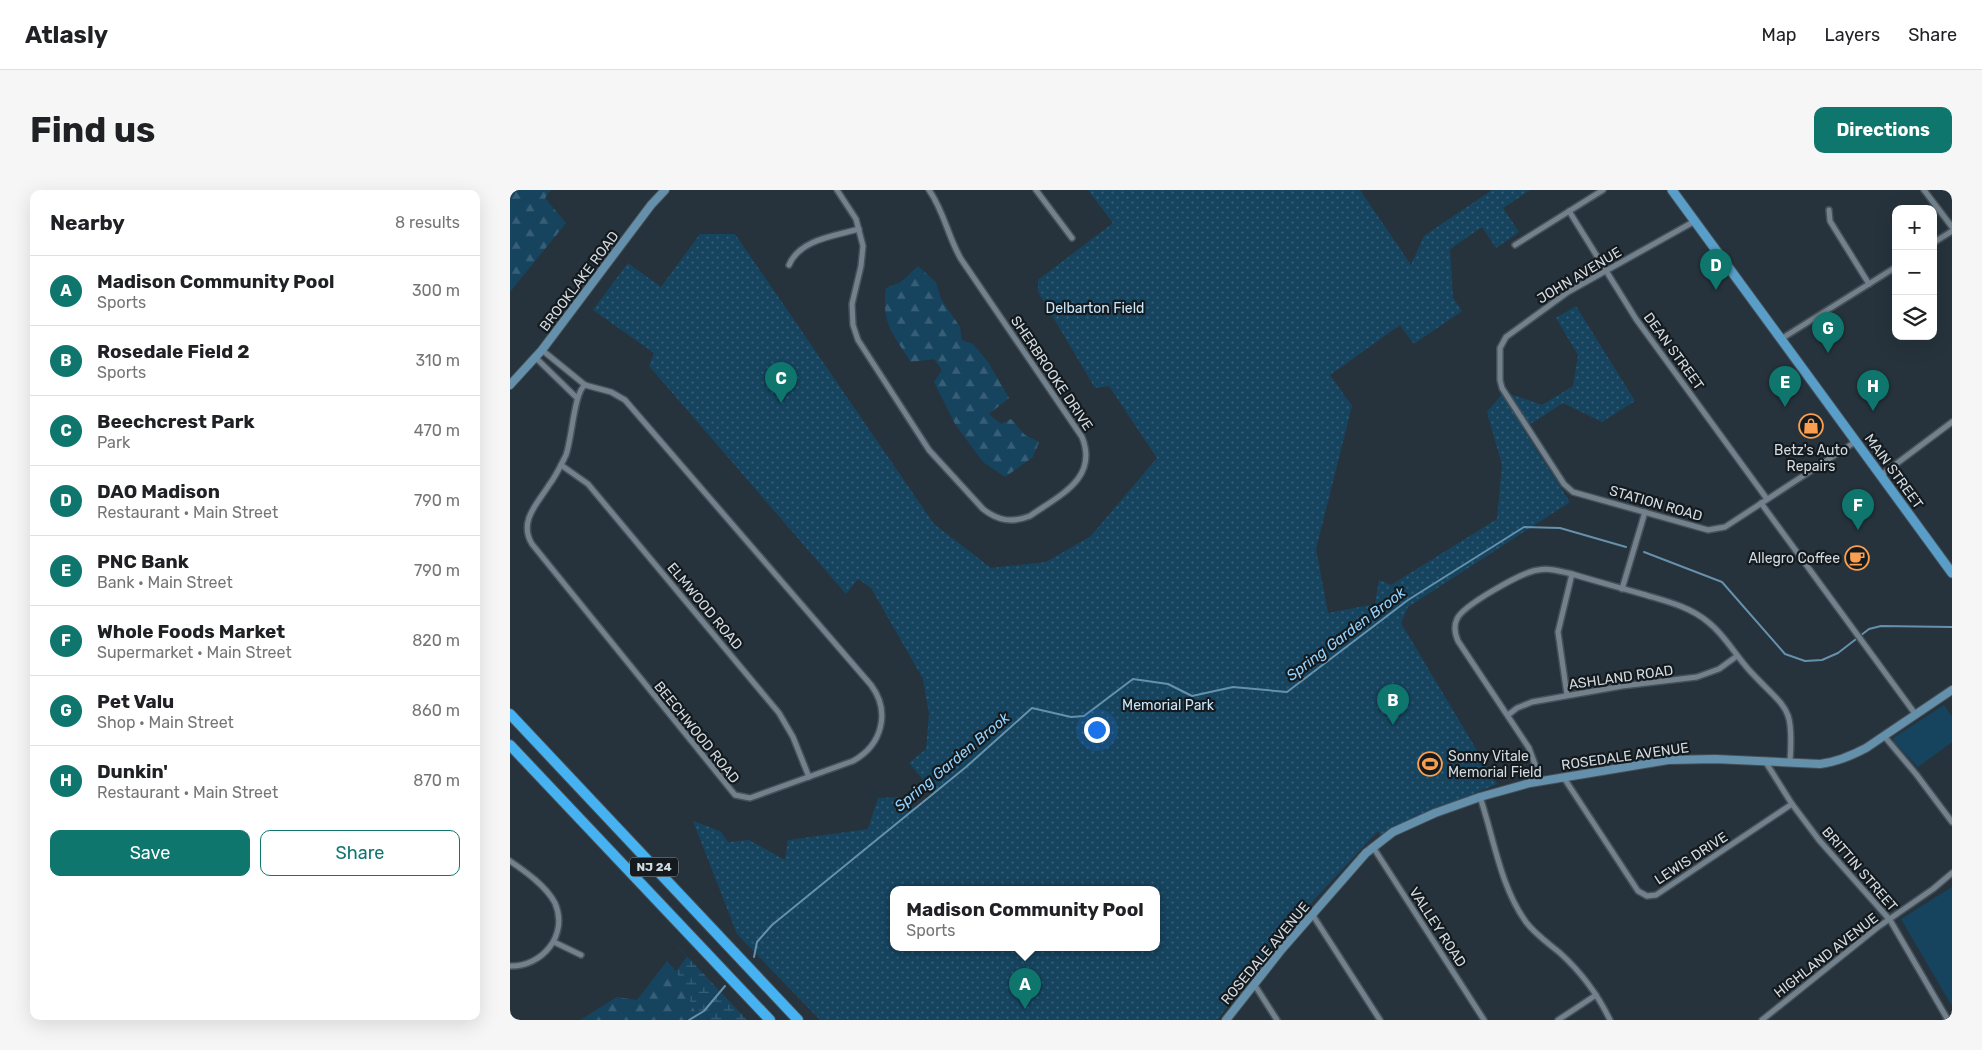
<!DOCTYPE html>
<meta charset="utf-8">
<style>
:root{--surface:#fff;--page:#f6f6f6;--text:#202124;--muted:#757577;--line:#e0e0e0;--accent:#0f766e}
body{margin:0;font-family:Rubik,sans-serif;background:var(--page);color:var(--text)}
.controls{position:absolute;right:15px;top:15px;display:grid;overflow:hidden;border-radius:10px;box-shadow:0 5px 20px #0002}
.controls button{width:45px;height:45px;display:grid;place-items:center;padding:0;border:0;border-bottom:1px solid var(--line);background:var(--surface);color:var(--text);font:25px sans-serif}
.you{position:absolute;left:586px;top:539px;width:18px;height:18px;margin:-12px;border:4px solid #fff;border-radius:50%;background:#1a73e8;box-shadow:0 0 0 8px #1a73e833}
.badge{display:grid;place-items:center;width:32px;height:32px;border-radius:50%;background:var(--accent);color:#fff;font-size:16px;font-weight:700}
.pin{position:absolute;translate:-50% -41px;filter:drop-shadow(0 1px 2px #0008)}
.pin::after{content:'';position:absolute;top:26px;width:18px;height:15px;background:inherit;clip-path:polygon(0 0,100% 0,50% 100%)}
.popup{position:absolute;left:380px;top:696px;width:270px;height:65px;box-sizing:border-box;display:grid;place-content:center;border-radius:10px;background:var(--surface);filter:drop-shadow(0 1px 4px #0005);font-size:16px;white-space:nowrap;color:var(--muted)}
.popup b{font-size:19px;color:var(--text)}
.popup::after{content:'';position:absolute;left:50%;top:100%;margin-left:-10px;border:10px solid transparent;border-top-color:var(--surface)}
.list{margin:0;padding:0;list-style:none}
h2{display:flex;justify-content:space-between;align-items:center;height:65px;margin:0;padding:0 20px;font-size:21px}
h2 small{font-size:16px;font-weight:400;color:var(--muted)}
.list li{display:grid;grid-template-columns:32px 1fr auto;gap:15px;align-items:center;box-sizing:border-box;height:70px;padding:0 20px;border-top:1px solid var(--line)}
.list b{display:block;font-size:19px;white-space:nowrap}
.list p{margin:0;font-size:16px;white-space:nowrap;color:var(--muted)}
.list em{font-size:16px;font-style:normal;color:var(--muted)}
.actions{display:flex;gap:10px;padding:15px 20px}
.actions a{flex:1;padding:11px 0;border:1px solid var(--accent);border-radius:10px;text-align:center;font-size:18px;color:var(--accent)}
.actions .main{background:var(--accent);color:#fff}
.icon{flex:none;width:28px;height:28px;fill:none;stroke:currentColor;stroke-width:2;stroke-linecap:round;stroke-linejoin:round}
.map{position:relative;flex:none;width:1442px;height:830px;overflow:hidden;border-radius:10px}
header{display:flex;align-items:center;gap:30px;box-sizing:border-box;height:70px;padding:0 25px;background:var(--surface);border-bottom:1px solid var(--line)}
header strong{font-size:24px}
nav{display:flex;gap:28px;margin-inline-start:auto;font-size:18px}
.intro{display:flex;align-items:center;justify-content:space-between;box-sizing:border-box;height:120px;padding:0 30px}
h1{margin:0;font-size:35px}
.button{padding:12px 22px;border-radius:10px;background:var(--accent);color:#fff;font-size:18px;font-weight:700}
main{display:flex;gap:30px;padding:0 30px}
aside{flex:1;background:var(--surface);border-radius:10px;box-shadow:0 5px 20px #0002}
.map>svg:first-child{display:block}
</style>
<header>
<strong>Atlasly</strong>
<nav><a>Map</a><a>Layers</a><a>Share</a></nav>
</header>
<div class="intro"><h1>Find us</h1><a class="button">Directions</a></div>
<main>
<aside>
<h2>Nearby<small>8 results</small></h2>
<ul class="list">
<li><span class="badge">A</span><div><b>Madison Community Pool</b><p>Sports</p></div><em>300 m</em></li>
<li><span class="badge">B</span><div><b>Rosedale Field 2</b><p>Sports</p></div><em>310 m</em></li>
<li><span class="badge">C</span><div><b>Beechcrest Park</b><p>Park</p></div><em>470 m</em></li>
<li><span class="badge">D</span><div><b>DAO Madison</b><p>Restaurant · Main Street</p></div><em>790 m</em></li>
<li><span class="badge">E</span><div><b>PNC Bank</b><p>Bank · Main Street</p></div><em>790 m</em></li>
<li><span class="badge">F</span><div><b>Whole Foods Market</b><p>Supermarket · Main Street</p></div><em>820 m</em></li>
<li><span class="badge">G</span><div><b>Pet Valu</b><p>Shop · Main Street</p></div><em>860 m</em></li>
<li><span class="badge">H</span><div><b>Dunkin'</b><p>Restaurant · Main Street</p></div><em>870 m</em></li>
</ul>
<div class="actions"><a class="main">Save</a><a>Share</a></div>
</aside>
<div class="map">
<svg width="1442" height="830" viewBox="0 0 1442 830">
<defs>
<pattern id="forest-firs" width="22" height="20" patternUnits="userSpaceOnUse" patternTransform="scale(1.25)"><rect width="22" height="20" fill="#16445f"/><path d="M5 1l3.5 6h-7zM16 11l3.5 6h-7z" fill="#375e76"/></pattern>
<pattern id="wetland-marsh" width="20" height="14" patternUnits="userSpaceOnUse" patternTransform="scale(1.25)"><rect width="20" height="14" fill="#16445f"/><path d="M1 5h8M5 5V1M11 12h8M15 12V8" fill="none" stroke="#375e76"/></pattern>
<pattern id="park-dots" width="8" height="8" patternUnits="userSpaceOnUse" patternTransform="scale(1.25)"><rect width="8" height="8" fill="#16445f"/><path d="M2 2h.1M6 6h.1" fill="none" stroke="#375e76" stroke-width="1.8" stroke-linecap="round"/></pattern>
</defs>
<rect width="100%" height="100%" fill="#26333c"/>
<g fill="#16445f">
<polygon points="1434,515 1442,527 1442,552 1408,577 1384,552 1383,548"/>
<polygon points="1442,697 1442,816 1391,729"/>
</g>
<g fill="url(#forest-firs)">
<polygon points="0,0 41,0 35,8 56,33 0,102"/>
<path d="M408,76L426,92L431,109L450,137L452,150L463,154L478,172L499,208L479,224L491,234L501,229L515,245L529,252L523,267L495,287L473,272L445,234L424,192L432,180L424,169L401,172C383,144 371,134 376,98L391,92Z"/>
<polygon points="157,771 166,781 189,830 70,830 107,807 127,810"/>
</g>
<polygon fill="url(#wetland-marsh)" points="159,747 237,830 189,830 166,781 177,767"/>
<path fill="url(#park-dots)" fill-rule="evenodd" d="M578,0H850L901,75L914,46L982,0H1020L993,18L1009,42L986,58L972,37L940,59L943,108L952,121L904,154L890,135L820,185L842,216L806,359L818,423L865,414L869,390L881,395L987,329L992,275L977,222L994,202L1032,215L1063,196L1068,165L1046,128L1066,116L1125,211L1092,232L1053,213L1013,239L1060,312L898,417L891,433L987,594L881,638L871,646L868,641L775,741L707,830H310L227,744L183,631L210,641L218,652L239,650L275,670L278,650L358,639L368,608L395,607L405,619L424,603L399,573L416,559L419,524L413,489L361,398L348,389L336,404L139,176L144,163L83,120L118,73L151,97L190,44H225L424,334L481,378L536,372L580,347L647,268L599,196L585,198L528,102V90L603,33ZM384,700H646V758H384Z"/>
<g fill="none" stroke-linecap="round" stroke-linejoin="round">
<g stroke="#6691ac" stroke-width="2">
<polyline points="1134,362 1212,392 1275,464 1295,471 1312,470 1328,463 1359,439 1371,436 1442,437"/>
<polyline points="244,767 247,752 262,735 456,577 522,518 561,527 574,526 623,489 658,494 682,506 723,497 777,502 898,410 1014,337 1050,338 1116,357"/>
<polyline points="179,830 194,821 215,796"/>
</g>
<g stroke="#455058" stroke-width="8">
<g id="street">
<path d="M327,0L346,29L353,56L351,76L342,114L343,135L348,150L419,260L473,319C488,331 502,333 520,326C548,306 589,289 572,247L451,69C438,47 434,21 419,0"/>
<polyline points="526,0 562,48"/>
<polyline points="1414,0 1442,37"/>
<polyline points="1319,20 1320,31 1359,94"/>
<polyline points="1059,21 1126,129 1257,309"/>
<polyline points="1185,31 1058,102 996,147 990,158 990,190 992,198 1054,294 1063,302 1198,340 1215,337 1345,252"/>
<polyline points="1423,53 1442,41"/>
<polyline points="1005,55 1093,0"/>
<path d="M279,75C290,49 325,46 349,39"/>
<polyline points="1271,149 1386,77"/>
<polyline points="32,160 75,195"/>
<polyline points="26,168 67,208"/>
<path d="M75,195L101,202L115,210L361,495C381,522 372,555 343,571L240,608L225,605L22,354C8,331 28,313 39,295C46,286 51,275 56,265C62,249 64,202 75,195Z"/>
<polyline points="51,275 78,294 269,523 283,547 299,587"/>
<polyline points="1370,286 1442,232"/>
<polyline points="1251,313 1406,525"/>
<polyline points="1112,399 1135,322"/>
<polyline points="1057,505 1048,442 1062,384"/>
<polyline points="998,525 1007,518 1022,512 1112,496 1187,487 1209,479 1227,466"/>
<polyline points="1374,546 1406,584 1442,632"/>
<polyline points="1255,571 1282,614 1309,650 1380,730 1438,830"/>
<polyline points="1054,588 1128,701 1137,706 1146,705 1282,614"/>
<path d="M1029,591L1026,577L1019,558L948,451C945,444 943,437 947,429C952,416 1012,382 1028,380C1040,378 1050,381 1062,384C1085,391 1108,397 1132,404C1155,411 1179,416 1198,432C1215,445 1225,465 1240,481C1277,521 1284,514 1280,572"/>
<path d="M970,607C984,648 990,696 1016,732C1025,744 1038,753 1050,763C1071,782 1088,805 1100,830"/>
<polyline points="863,657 974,830"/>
<path d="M0,671C16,682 36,696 45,713C59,745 32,777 0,776"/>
<polyline points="802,724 870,830"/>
<polyline points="44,752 71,765"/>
<polyline points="744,794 767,830"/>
<polyline points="1048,830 1086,805"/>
<polyline points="1252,830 1368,737 1423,699 1442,683"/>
</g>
</g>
<g stroke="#455058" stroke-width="10">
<g id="secondary">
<polyline points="0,195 32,160 141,15 155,0"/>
<path d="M716,830L772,759L856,663L883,642L925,623L970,607L1020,593L1158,570L1205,569L1310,574C1327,572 1341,566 1356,558L1442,500"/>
</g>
</g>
<g stroke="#455058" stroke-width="11">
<polyline id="primary" points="1162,0 1442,383"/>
</g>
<g stroke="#455058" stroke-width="12">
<g id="highway">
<polyline points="0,524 288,830"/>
<polyline points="0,555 260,830"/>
</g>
</g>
<use href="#street" stroke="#72818c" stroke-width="5"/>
<use href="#secondary" stroke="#6590ab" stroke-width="8"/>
<use href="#primary" stroke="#589ec9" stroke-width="9"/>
<use href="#highway" stroke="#47b2f2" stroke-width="10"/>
</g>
<defs>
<g id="shop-ring" transform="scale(1.25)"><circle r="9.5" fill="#141a1e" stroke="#fa9f4f" stroke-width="1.5"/><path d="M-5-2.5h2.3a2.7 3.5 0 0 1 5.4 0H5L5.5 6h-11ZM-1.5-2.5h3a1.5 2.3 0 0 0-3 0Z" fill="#fa9f4f"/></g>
<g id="cafe-ring" transform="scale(1.25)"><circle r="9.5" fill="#141a1e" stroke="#fa9f4f" stroke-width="1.5"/><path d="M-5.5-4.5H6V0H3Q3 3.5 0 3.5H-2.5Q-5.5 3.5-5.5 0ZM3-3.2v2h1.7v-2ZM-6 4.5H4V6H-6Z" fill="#fa9f4f"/></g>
<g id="stadium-ring" transform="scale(1.25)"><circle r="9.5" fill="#141a1e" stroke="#fa9f4f" stroke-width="1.5"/><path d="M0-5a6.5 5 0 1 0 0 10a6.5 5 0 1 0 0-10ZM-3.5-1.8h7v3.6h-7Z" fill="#fa9f4f"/></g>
</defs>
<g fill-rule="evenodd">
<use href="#shop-ring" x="1301" y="236"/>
<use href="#cafe-ring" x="1347" y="368"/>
<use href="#stadium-ring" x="920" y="574"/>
</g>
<g text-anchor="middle" stroke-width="4.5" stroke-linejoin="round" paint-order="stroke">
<rect fill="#141a1e" stroke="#99a1a6" stroke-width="1" x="120" y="667.5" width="48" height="19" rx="4"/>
<g font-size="12" font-weight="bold" fill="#d2dbe1">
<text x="144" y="681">NJ 24</text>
</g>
<g font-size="14" fill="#d2dbe1" stroke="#141a1e">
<text transform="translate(1069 85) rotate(-31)" y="5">JOHN AVENUE</text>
<text transform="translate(69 91) rotate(-53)" y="5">BROOKLAKE ROAD</text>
<text transform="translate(1164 161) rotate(54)" y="5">DEAN STREET</text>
<text transform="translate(542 183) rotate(56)" y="5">SHERBROOKE DRIVE</text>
<text transform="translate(1384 281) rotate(54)" y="5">MAIN STREET</text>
<text transform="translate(1146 313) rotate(16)" y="5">STATION ROAD</text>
<text transform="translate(195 416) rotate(50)" y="5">ELMWOOD ROAD</text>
<text transform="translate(1111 487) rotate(-8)" y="5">ASHLAND ROAD</text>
<text transform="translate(187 542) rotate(51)" y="5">BEECHWOOD ROAD</text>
<text transform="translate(1115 566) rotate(-8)" y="5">ROSEDALE AVENUE</text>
<text transform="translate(1181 668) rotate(-33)" y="5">LEWIS DRIVE</text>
<text transform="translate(1350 679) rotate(49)" y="5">BRITTIN STREET</text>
<text transform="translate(928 737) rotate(57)" y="5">VALLEY ROAD</text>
<text transform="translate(755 763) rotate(-50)" y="5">ROSEDALE AVENUE</text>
<text transform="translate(1316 765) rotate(-38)" y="5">HIGHLAND AVENUE</text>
</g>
<g font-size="14" fill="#c7e7fd" stroke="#141a1e">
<text x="585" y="123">Delbarton Field</text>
<text x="658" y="520">Memorial Park</text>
</g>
<g font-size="14" fill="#d2dbe1" stroke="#141a1e">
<text x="1301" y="265">Betz's Auto<tspan x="1301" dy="16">Repairs</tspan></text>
<text x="1330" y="373" text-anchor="end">Allegro Coffee</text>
<text x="938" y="571" text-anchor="start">Sonny Vitale<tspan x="938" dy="16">Memorial Field</tspan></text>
</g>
<g font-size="15" font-style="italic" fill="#91d2fe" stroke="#141a1e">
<text transform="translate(836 444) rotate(-37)" y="5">Spring Garden Brook</text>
<text transform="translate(442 572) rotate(-40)" y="5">Spring Garden Brook</text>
</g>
</g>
</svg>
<div class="controls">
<button>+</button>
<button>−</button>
<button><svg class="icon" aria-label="layers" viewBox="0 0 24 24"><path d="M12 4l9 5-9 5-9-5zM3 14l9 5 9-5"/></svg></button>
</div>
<div class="you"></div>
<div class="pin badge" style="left:515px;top:819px">A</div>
<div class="popup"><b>Madison Community Pool</b>Sports</div>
<div class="pin badge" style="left:883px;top:535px">B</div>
<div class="pin badge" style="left:271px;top:213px">C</div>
<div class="pin badge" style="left:1206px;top:100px">D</div>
<div class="pin badge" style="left:1275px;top:217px">E</div>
<div class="pin badge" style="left:1348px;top:340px">F</div>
<div class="pin badge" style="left:1318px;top:163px">G</div>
<div class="pin badge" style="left:1363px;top:221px">H</div>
</div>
</main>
